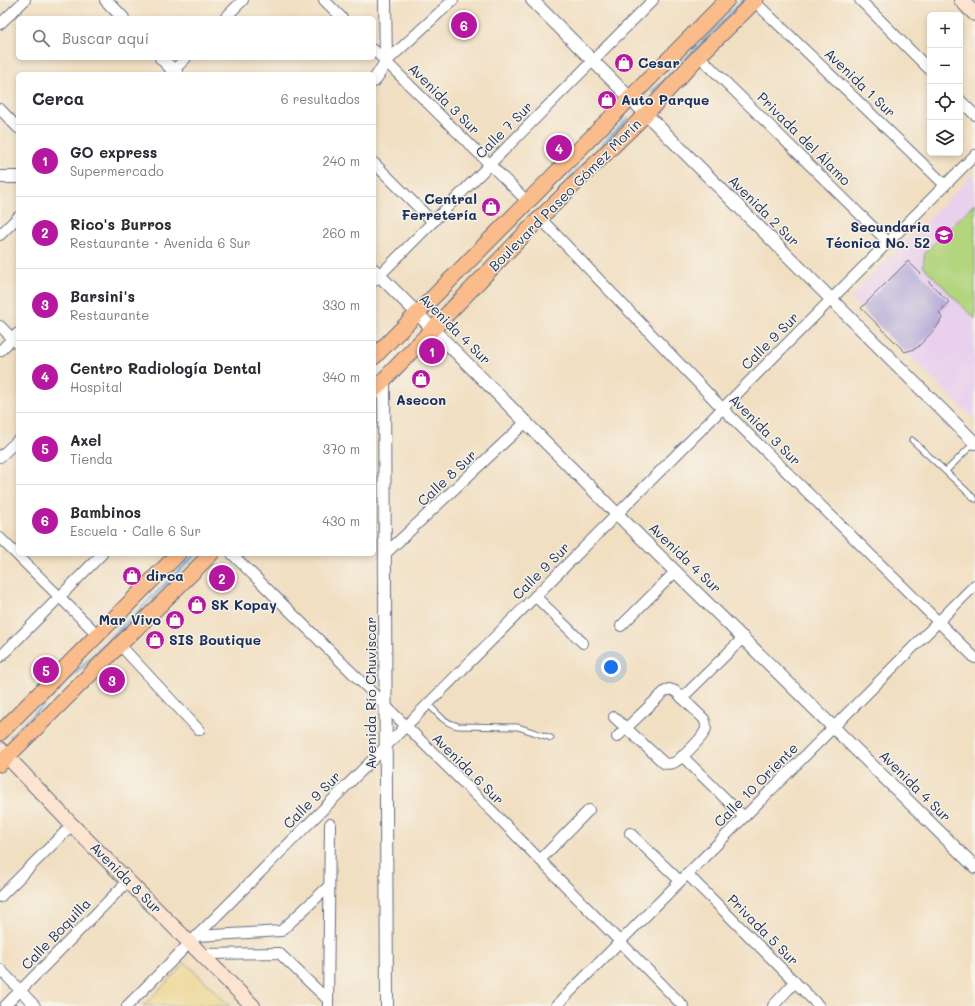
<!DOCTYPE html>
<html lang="es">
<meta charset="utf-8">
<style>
:root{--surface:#fff;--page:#f2f2f3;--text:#2b2b33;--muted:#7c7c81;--line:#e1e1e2;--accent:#b5179e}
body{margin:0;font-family:Mali,sans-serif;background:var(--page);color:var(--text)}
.controls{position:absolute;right:12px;top:12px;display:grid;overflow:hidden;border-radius:6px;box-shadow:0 2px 6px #0003}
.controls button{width:36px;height:36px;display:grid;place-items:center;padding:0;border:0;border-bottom:1px solid var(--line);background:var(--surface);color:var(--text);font:20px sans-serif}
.you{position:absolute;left:611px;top:667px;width:14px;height:14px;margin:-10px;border:3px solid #fff;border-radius:50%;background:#1a73e8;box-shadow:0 0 0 6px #1a73e833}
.badge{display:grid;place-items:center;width:26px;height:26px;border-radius:50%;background:var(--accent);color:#fff;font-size:13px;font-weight:700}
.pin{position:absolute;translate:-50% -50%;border:2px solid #fff;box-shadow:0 1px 4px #0006}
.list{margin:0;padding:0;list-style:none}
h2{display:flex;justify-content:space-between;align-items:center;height:52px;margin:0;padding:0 16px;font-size:17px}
h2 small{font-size:13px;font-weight:400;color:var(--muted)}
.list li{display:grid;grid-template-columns:26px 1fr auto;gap:12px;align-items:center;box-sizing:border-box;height:72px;padding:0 16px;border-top:1px solid var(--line)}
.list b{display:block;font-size:15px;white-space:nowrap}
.list p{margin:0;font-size:13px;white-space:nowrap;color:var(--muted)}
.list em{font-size:13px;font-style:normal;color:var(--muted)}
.icon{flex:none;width:22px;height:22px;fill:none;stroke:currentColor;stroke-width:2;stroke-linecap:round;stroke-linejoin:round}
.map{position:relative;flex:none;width:975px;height:1006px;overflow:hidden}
.search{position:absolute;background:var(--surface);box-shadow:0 2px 6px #0003;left:16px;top:16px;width:360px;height:44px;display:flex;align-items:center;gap:10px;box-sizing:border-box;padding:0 14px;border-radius:6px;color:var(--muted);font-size:15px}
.panel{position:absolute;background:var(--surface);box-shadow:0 2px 6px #0003;left:16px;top:72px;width:360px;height:484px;border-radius:6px}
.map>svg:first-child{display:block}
</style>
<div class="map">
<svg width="975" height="1006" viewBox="0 0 975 1006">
<rect width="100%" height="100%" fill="#f7f3e8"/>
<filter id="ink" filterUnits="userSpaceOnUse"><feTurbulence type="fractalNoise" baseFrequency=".025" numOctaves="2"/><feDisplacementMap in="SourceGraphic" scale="8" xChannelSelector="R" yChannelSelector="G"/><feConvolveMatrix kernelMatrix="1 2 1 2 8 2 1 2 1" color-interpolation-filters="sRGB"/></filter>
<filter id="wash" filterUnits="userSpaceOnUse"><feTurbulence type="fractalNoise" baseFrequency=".012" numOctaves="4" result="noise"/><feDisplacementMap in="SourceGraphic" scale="16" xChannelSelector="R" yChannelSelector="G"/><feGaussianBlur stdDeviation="0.9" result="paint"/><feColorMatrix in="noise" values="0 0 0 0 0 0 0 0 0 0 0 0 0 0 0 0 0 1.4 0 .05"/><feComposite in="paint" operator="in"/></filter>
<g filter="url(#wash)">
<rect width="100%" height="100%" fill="#f1dfc2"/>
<polygon fill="#e9d1ed" points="975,172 975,420 850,298"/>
<polygon fill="#b2d57e" stroke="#66826e" points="975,203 975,319 923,266 925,252"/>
<polygon fill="#eeda9e" stroke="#84847e" points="186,963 230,1006 143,1006"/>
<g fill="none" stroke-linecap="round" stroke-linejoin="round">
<g stroke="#66a6d9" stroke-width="3">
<polyline points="653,92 744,0"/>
<polyline points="570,178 628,119"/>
<polyline points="444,307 455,295"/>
<polyline points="11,737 196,554"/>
</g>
</g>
<g id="blocks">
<polygon fill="#baafd9" points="908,261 949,302 939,313 942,318 937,327 917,348 905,352 861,308"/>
</g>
</g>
<g filter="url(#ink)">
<use href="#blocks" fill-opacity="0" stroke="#666d81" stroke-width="1"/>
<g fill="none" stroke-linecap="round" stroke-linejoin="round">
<g stroke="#666d81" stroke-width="7">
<g id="service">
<polyline points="912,440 975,499"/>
<polyline points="946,471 974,443"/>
<path d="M428,704C438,714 444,723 458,726L518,727L551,738"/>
</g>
</g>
<g stroke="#666d81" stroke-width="12">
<g id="minor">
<polyline points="324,0 342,18"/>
<polyline points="860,0 930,70"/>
<polyline points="754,1 945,185"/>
<polyline points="225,18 243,0"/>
<polyline points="0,24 25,0"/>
<polyline points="374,50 528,202"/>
<polyline points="699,56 888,242"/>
<polyline points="386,62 453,0"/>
<polyline points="170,74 186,58"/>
<polyline points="960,100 975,115"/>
<polyline points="0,109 18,128"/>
<polyline points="374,163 433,222"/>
<polyline points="540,218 722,408 975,658"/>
<polyline points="0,235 18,217"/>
<polyline points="374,281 653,0"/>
<polyline points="0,326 18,344"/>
<polyline points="0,351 18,333"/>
<polyline points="0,457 18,440"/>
<polyline points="0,538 98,635"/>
<polyline points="232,554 494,813 683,1006"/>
<polyline points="385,554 527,421"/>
<polyline points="535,596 583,643"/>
<polyline points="621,626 676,571"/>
<polyline points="120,645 199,730"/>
<polyline points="0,657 102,554"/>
<polyline points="682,698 744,637"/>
<path d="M614,717L664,763C667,764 670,764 673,763C680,761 702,738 705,731C707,727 706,723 704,719L675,691L669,689L664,692L617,737"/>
<polyline points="682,756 744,817"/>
<polyline points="630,833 680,881"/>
<polyline points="540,860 589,810"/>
<polyline points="687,874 819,1006"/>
<polyline points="0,897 72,825"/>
<polyline points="197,936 281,931 329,886"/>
<polyline points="202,954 279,953 328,1000"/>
<polyline points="0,969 35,1006"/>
<polyline points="5,1006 128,881"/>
<polyline points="127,1006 975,155"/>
<polyline points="328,1006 330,824"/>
<polyline points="556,1006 975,585"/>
<polyline points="773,1006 795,982"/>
</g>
</g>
<g stroke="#666d81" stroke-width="14">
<g id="tertiary">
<polyline points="106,0 123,18"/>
<polyline points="532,0 975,443"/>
<polyline points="161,58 177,74"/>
<polyline points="374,81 386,62 385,0"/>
<polyline points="0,177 18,177"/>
<polyline points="374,270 617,514 975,867"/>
<polyline points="384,380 387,1006"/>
</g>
</g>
<g stroke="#666d81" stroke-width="16">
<g id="secondary">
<polyline points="961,0 975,14"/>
<polyline points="0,749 72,825 253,1006"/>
</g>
</g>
<g stroke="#666d81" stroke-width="17">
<g id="primary">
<polyline points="374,357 727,0"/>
<polyline points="374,390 540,218 646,114 699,56 756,0"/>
<polyline points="0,733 178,554"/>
<polyline points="0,764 211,554"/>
</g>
</g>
<use href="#service" stroke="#fff" stroke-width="5"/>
<use href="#minor" stroke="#fff" stroke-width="10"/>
<use href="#tertiary" stroke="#fff" stroke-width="12"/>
<use href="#secondary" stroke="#fde4d1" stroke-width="14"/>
<use href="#primary" stroke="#fabc8b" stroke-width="15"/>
</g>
</g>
<defs>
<g id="shop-disc" transform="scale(1)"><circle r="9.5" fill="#b5179e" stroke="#f7f3e8"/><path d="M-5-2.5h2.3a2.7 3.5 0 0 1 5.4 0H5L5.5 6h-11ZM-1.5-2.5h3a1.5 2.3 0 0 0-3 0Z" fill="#fff"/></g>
<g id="school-disc" transform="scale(1)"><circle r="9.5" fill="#b5179e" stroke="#f7f3e8"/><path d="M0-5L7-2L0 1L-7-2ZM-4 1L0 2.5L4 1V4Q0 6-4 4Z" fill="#fff"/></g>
</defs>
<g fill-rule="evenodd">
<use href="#shop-disc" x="624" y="63"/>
<use href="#shop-disc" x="607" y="100"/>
<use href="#shop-disc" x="491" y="207"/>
<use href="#school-disc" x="944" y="235"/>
<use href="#shop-disc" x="421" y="379"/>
<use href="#shop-disc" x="132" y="576"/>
<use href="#shop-disc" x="197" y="605"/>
<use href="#shop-disc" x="175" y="620"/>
<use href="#shop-disc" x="155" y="640"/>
</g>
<g text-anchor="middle" stroke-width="3" stroke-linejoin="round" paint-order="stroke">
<g font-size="14" font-weight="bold" fill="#1b2f5e" stroke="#f7f3e8" text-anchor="start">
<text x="638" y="68">Cesar</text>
<text x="621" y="105">Auto Parque</text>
<text x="477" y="204" text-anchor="end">Central<tspan x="477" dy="16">Ferretería</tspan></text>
<text x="930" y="232" text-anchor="end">Secundaria<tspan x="930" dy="16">Técnica No. 52</tspan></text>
<text x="421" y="405" text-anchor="middle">Asecon</text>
<text x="146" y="581">dirca</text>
<text x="211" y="610">SK Kopay</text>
<text x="161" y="625" text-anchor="end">Mar Vivo</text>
<text x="169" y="645">SIS Boutique</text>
</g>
<g font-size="14" fill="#1b2f5e" stroke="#f7f3e8">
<text transform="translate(860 83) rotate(44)" y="5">Avenida 1 Sur</text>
<text transform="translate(444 99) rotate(45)" y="5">Avenida 3 Sur</text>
<text transform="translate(504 130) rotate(-45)" y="5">Calle 7 Sur</text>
<text transform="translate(804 139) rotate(45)" y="5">Privada del Álamo</text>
<text transform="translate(565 195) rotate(-45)" y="5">Boulevard Paseo Gómez Morín</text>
<text transform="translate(764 211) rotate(45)" y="5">Avenida 2 Sur</text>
<text transform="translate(455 329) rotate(45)" y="5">Avenida 4 Sur</text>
<text transform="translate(770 341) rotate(-45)" y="5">Calle 9 Sur</text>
<text transform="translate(765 430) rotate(45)" y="5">Avenida 3 Sur</text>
<text transform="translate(447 478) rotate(-43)" y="5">Calle 8 Sur</text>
<text transform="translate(685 558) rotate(44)" y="5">Avenida 4 Sur</text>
<text transform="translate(541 571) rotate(-45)" y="5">Calle 9 Sur</text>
<text transform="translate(371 693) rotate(-90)" y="5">Avenida Río Chuviscar</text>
<text transform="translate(468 769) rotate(45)" y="5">Avenida 6 Sur</text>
<text transform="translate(756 785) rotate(-45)" y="5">Calle 10 Oriente</text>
<text transform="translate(915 786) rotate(45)" y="5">Avenida 4 Sur</text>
<text transform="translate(312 800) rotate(-45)" y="5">Calle 9 Sur</text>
<text transform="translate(126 878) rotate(45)" y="5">Avenida 8 Sur</text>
<text transform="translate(763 930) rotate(45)" y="5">Privada 5 Sur</text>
<text transform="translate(56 934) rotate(-46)" y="5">Calle Boquilla</text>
</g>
</g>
</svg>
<div class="controls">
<button>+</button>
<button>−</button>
<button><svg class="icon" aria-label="locate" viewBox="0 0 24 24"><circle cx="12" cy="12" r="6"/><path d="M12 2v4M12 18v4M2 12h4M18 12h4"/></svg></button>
<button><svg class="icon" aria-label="layers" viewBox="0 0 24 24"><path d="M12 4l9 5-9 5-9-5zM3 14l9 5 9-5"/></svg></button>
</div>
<div class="you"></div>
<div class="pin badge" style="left:432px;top:351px">1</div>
<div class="pin badge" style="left:222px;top:578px">2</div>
<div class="pin badge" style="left:112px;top:680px">3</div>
<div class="pin badge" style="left:559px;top:148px">4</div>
<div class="pin badge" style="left:46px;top:670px">5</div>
<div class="pin badge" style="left:464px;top:25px">6</div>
<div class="search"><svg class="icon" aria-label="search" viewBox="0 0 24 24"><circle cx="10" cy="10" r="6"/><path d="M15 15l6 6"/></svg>Buscar aquí</div>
<section class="panel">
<h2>Cerca<small>6 resultados</small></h2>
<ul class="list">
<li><span class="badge">1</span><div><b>GO express</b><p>Supermercado</p></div><em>240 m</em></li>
<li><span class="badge">2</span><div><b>Rico's Burros</b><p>Restaurante · Avenida 6 Sur</p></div><em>260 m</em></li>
<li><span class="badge">3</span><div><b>Barsini's</b><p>Restaurante</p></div><em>330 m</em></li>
<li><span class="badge">4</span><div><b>Centro Radiología Dental</b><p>Hospital</p></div><em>340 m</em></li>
<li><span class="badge">5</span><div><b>Axel</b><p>Tienda</p></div><em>370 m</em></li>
<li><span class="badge">6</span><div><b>Bambinos</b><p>Escuela · Calle 6 Sur</p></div><em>430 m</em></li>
</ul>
</section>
</div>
